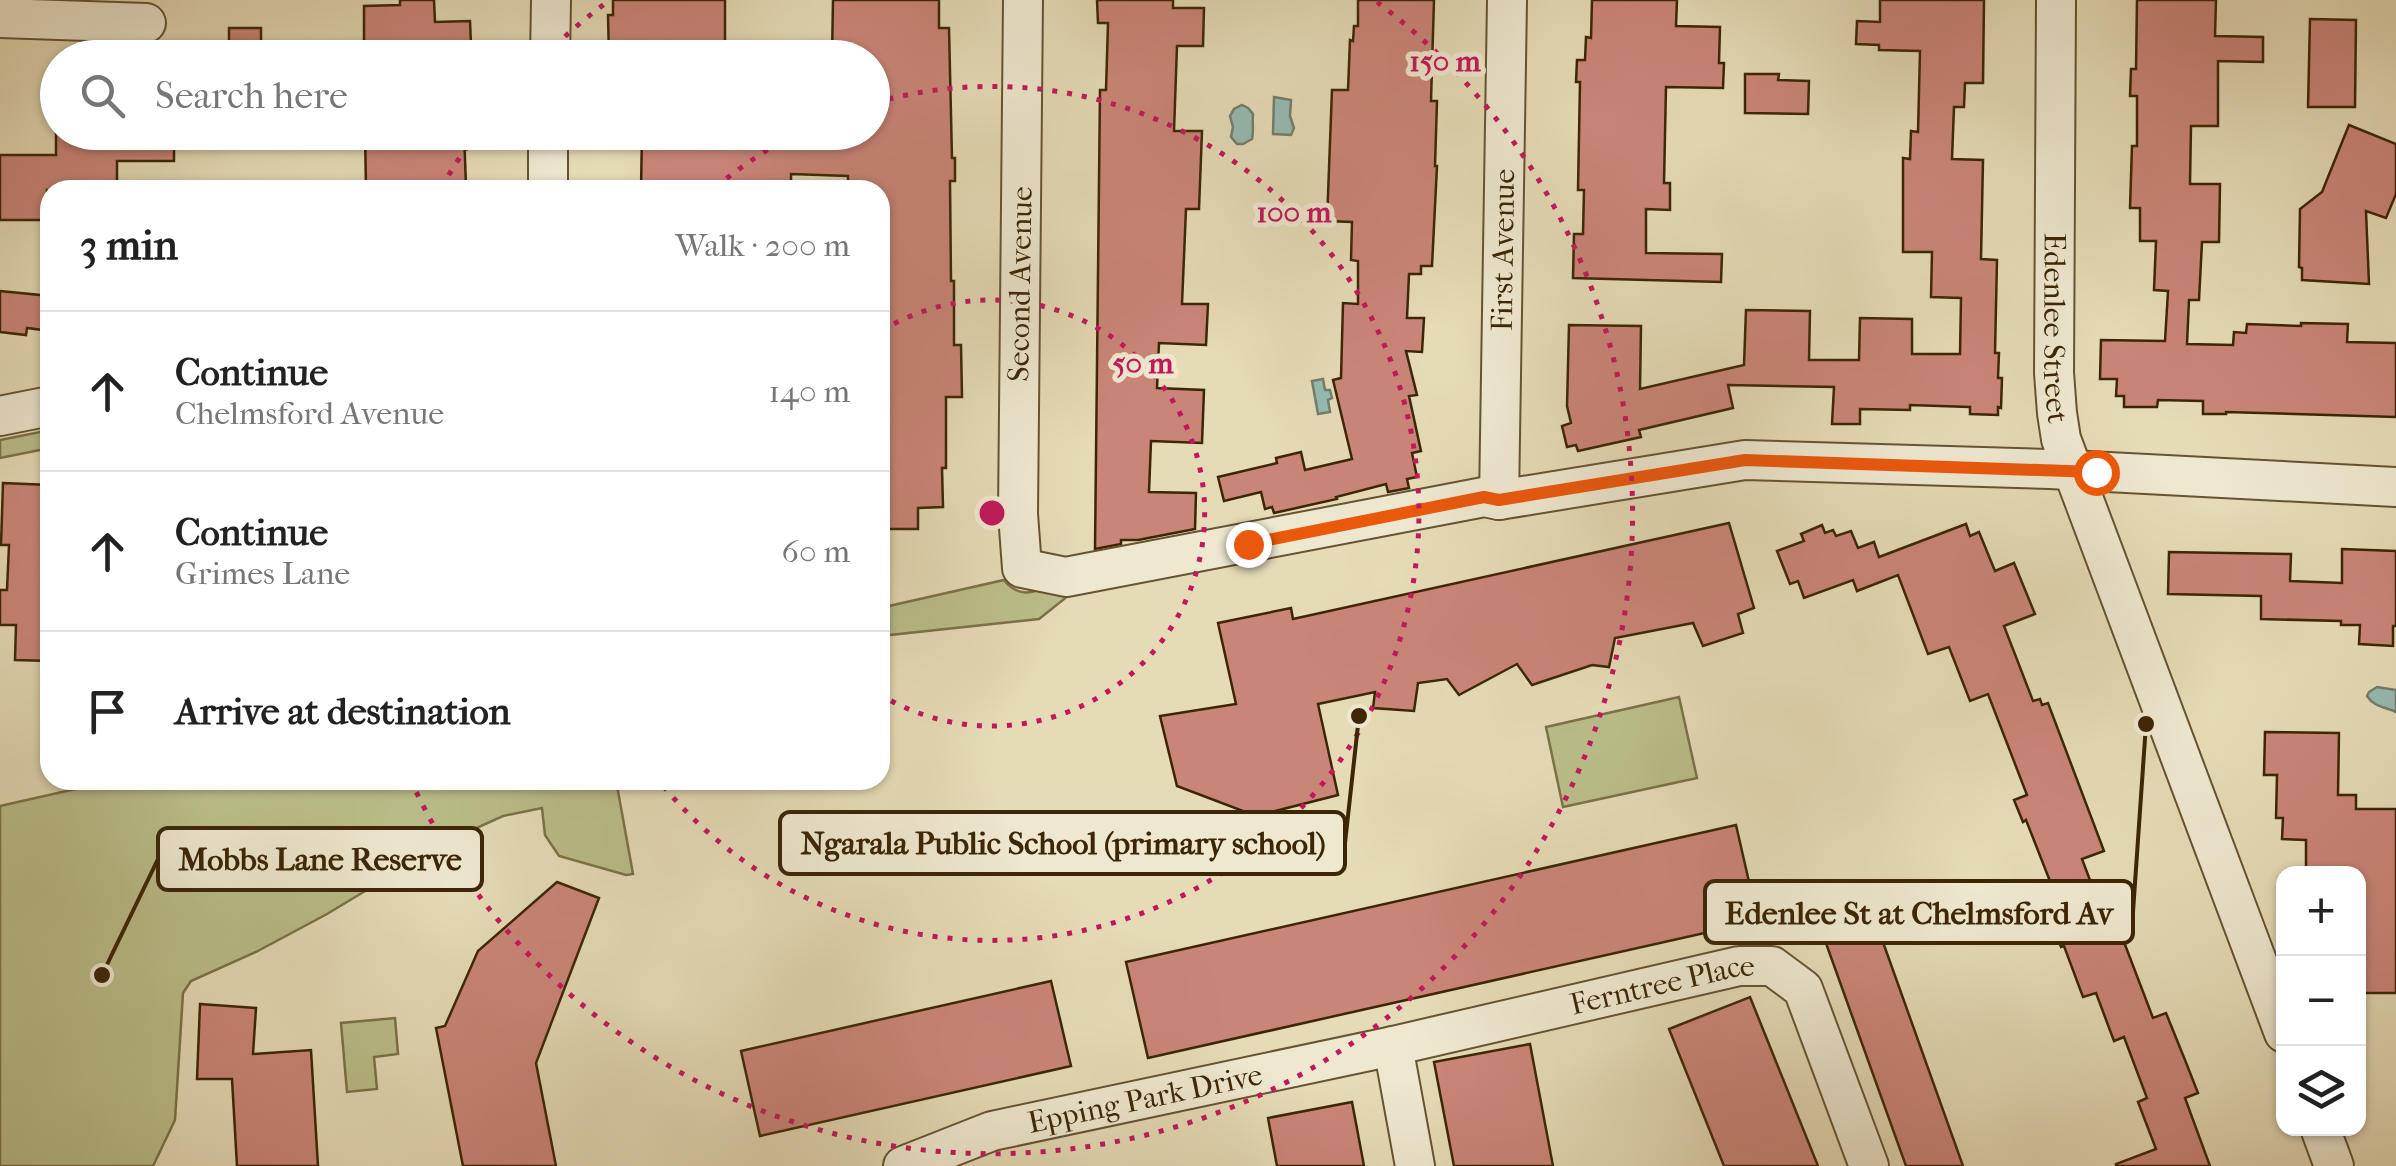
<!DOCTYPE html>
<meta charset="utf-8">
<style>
:root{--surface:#fff;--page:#f2f2f2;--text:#222;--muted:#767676;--line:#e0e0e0}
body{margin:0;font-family:"IM FELL French Canon",serif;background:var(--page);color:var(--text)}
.controls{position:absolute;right:30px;bottom:30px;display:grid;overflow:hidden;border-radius:20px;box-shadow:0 2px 8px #0004}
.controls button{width:90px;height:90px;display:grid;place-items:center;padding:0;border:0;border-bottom:2px solid var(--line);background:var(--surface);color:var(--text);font:50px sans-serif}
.stop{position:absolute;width:30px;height:30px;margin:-22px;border:8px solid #ea580c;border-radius:50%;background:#fff}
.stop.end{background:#ea580c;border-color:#fff;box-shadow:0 2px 10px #0008}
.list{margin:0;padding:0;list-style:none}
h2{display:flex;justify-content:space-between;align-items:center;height:130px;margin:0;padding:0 40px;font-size:42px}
h2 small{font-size:32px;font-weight:400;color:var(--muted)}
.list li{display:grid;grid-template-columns:65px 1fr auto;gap:30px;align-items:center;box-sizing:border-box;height:160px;padding:0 40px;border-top:2px solid var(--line)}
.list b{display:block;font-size:38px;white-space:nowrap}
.list p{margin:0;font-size:32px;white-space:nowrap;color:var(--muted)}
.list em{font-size:32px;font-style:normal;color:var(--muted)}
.icon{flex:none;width:55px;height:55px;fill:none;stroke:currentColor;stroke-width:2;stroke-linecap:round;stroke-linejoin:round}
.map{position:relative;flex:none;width:2396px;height:1166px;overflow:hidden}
.search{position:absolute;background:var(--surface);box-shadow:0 2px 8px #0004;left:40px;top:40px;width:850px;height:110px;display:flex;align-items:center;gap:25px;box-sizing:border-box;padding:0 35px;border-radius:55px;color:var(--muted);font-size:38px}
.panel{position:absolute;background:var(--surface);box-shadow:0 2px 8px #0004;left:40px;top:180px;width:850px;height:610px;border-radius:30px}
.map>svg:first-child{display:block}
</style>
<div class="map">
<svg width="2396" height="1166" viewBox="0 0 2396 1166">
<rect width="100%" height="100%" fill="#e5dbb6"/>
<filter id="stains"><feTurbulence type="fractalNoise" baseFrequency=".002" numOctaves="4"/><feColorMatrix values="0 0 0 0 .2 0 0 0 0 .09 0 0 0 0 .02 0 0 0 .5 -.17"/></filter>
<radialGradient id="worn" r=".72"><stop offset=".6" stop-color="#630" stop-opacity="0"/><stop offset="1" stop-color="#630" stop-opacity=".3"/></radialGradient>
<g fill="#babe8a" stroke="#7b7248" stroke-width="2.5">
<polygon points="50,430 50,448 0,458 0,440"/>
<path d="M1004,580C1013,592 1027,596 1040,589L1045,582L1068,596L1039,619L880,636V608Z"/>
<polygon points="1679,697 1697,778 1563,807 1546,727"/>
<polygon points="115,780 616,780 633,874 626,875 559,856 545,835 542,808 503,816 450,840 327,914 256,952 191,981 183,993 175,1120 153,1166 0,1166 0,806"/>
<polygon points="395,1018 398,1054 374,1057 377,1089 347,1092 341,1023"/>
</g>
<g fill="#96bbb2" stroke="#727f6d" stroke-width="2.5">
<polygon points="1274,97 1291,100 1290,116 1294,128 1291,135 1273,134"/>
<path d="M1242,105L1248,108L1253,114C1252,123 1254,130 1252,139L1243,144H1237L1231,137L1233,127L1230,116L1234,109Z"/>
<polygon points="1323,379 1325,390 1330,390 1332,398 1328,400 1330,412 1318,414 1312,381"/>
<path d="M2377,687L2396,690V712C2385,707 2374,707 2367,696L2369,692Z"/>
</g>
<g fill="#ca8579" stroke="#3c2606" stroke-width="2.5">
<polygon points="400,0 434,0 435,22 470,21 471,44 364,46 364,6 400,5"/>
<polygon points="613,0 725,0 725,58 609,58 608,15 613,15"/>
<polygon points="833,0 939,0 939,28 949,28 952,158 955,158 955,181 950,181 951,281 954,281 954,345 961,345 962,397 946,397 946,468 942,468 943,507 918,508 918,529 880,529 880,190 848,190 848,176 791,174 791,190 641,190 642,132 733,132 732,147 795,148 795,145 842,147 842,132 872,132 872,58 832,58"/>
<polygon points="1097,0 1173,0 1173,8 1204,8 1203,46 1177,46 1174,131 1202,131 1199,209 1186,209 1182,304 1208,304 1206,345 1159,343 1157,388 1204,390 1202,443 1151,441 1149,492 1196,493 1195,529 1138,540 1121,540 1121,544 1095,549 1100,90 1106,90 1108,23 1098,23"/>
<polygon points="1358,0 1434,0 1431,101 1437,101 1435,166 1437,166 1432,266 1421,266 1421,274 1409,274 1407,318 1424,318 1422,352 1406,351 1417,395 1409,396 1421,451 1412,453 1417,477 1407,479 1409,488 1388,492 1386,484 1336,497 1337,499 1274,513 1272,507 1265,509 1261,492 1224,501 1218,477 1277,463 1276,458 1301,452 1305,470 1352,459 1333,380 1341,378 1343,303 1358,304 1358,261 1351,260 1352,222 1327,221 1332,90 1348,90 1350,40 1353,41 1354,26 1358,26"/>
<polygon points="1592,0 1677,0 1676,26 1720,27 1719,63 1724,63 1723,88 1666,87 1664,183 1670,183 1670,210 1646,209 1646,253 1722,254 1721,282 1573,278 1574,234 1583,234 1584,190 1578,190 1580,82 1576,82 1577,60 1585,60 1586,37 1591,38"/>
<polygon points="1880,0 1984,0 1983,83 1965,83 1964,107 1954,107 1952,159 1983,160 1981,259 1997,260 1995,353 1999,353 1998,378 2002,378 2001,408 1998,407 1998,415 1970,414 1970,407 1910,405 1910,410 1860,409 1860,424 1832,424 1834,387 1728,385 1733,408 1639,430 1641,437 1578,451 1576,445 1567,447 1562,426 1571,423 1567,406 1569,325 1641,326 1640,389 1744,365 1746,310 1810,311 1809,360 1859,360 1860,318 1912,319 1912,354 1960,354 1961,298 1931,297 1932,252 1903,252 1903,158 1910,159 1911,131 1918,132 1920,51 1879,50 1879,45 1856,44 1857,21 1880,22"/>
<polygon points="2137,0 2216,0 2215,36 2263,37 2263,62 2218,61 2218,126 2191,126 2190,184 2220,184 2219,242 2202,242 2199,300 2189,300 2187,344 2233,345 2234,332 2246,333 2247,324 2301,326 2301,323 2348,324 2347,342 2396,343 2396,417 2226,412 2226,414 2203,414 2203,401 2158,400 2157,407 2124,407 2124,396 2116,396 2117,379 2100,379 2101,340 2165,341 2168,291 2154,290 2156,241 2140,241 2140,208 2130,208 2132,146 2137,146 2137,96 2130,96 2131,69 2136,69"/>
<polygon points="2310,19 2356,20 2355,107 2308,107"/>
<rect x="229" y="28" width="32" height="30"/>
<polygon points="1745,74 1779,74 1778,80 1809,81 1808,114 1745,113"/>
<polygon points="2349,125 2396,144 2396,194 2386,218 2366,211 2369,284 2302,280 2302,268 2299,267 2300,209 2322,192"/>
<polygon points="56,132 174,132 174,161 117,161 117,190 47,190 47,220 0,220 0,155 56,155"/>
<polygon points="365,132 464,132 466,186 366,188"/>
<polygon points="0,291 50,296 50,331 27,328 26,335 0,332"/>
<polygon points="3,483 50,485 50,661 15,660 16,625 0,625 0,590 7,590 9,545 1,545"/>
<polygon points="1729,523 1754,608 1738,614 1743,633 1703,646 1693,623 1615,638 1609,667 1592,665 1532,685 1517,664 1459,695 1447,679 1418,683 1414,711 1373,708 1375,692 1318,704 1338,795 1256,816 1177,786 1160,716 1236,704 1218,623 1291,608 1293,619"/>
<polygon points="1966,524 1970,536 1979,532 1995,571 2014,563 2035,614 2004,626 2033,701 2040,699 2042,705 2048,703 2104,851 2082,859 2102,912 2111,908 2153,1018 2166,1013 2185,1060 2198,1093 2185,1098 2210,1166 2116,1166 2116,1164 2156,1149 2138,1102 2147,1098 2124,1037 2114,1041 2096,993 2083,997 2064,946 2061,947 2044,904 2057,899 2026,820 2023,822 2014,800 2027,795 1988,694 1970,701 1949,647 1928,654 1898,575 1857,591 1853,580 1804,598 1798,581 1790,584 1777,551 1804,541 1801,534 1822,525 1825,533 1833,530 1836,536 1851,531 1858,548 1874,542 1879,557"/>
<polygon points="2342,549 2396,551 2396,626 2393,626 2393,646 2359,644 2360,625 2341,625 2341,621 2261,619 2261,596 2168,594 2169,552 2291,554 2290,581 2342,583"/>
<polygon points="2265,732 2339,733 2338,795 2356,795 2356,809 2396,809 2396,993 2360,993 2362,921 2358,921 2358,874 2306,874 2306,840 2282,839 2283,818 2276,818 2277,775 2264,775"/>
<polygon points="1736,825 1758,921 1148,1058 1126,962"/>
<polygon points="557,882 599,898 536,1063 556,1166 463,1166 436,1028 445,1026 478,951"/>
<polygon points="1869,903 1963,1166 1906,1166 1818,921"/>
<polygon points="1051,981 1071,1066 760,1136 741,1051"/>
<polygon points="1750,997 1818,1166 1724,1166 1669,1029"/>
<polygon points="200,1004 256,1008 253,1054 311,1050 318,1166 237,1166 232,1079 197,1079"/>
<polygon points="1530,1044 1553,1166 1454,1166 1434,1062"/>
<polygon points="1352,1102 1364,1166 1277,1166 1268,1118"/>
</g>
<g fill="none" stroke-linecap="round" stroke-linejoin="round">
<g stroke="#665332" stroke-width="42">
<g id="minor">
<polyline points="1023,0 1018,514 1022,568 1066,577 1484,497 1499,500 1745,460 2050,469 2396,487"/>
<path id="s1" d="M2056,0L2054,373L2057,413L2061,439L2284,1033"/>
<polyline points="0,18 146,23"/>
<polyline points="550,58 551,0"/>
<polyline points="548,190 548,132"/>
<polyline points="0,416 50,406"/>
<path id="s2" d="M1499,500L1507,0"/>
<polyline points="1393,1046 1415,1166"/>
<polyline points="2320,1128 2334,1166"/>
<path id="s3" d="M903,1166L992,1131L1393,1046L1739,966H1772L1803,989L1869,1166"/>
</g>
</g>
<use href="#minor" stroke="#eee8d0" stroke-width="38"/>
</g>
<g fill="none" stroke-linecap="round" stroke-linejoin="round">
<polyline stroke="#ea580c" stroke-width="12" points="1248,544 1484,497 1499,500 1745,460 2096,472"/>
</g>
<g fill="none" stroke="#c2185b" stroke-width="5" stroke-dasharray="5 10">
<path d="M881 331A213 213 0 1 1 881 695"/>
<path d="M715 188A427 427 0 0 1 798 133M874 103A427 427 0 1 1 660 782"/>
<path d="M441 188A640 640 0 0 1 474 137M543 57A640 640 0 0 1 607 2M1377 2A640 640 0 1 1 412 783"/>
</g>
<g text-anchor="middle" stroke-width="10" stroke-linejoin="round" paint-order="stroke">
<g font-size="30" fill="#3c2606" stroke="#eee8d0">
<text dy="10" stroke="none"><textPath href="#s2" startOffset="250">First Avenue</textPath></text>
<text transform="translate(1020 284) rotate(-89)" y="10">Second Avenue</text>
<text dy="10" stroke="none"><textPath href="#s1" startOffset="328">Edenlee Street</textPath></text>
<text dy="10" stroke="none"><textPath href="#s3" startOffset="782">Ferntree Place</textPath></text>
<text dy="10" stroke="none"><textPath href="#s3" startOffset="252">Epping Park Drive</textPath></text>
</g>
</g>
<circle cx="992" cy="513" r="15" fill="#c2185b" stroke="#eee8d0" stroke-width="5"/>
<g font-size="30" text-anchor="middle" font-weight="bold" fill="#c2185b" stroke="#eee8d0" stroke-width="10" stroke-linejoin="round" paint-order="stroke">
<text x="1445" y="71">150 m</text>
<text x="1294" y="222">100 m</text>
<text x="1143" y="373">50 m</text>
</g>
<path fill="none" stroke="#3c2606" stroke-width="4" d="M1359 716L1345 843M102 975L158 859M2146 724L2133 912"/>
<g fill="#3c2606" stroke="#eee8d0" stroke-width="4">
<circle cx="1359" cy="716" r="10"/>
<circle cx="102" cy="975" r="10"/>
<circle cx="2146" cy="724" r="10"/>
</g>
<g fill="#eee8d0" stroke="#3c2606" stroke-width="4">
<rect x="780" y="812" width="565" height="62" rx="10"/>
<rect x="158" y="828" width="324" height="62" rx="10"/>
<rect x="1705" y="881" width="428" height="62" rx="10"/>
</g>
<g font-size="32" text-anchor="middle" font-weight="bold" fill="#3c2606">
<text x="1063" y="854">Ngarala Public School (primary school)</text>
<text x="320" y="870">Mobbs Lane Reserve</text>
<text x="1919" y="924">Edenlee St at Chelmsford Av</text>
</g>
<rect width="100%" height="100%" filter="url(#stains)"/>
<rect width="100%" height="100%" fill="url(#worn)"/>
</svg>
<div class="controls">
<button>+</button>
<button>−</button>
<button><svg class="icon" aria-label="layers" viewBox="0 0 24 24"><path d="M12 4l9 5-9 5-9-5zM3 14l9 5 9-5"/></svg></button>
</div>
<div class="stop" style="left:2096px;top:472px"></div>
<div class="stop end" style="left:1248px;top:544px"></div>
<div class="search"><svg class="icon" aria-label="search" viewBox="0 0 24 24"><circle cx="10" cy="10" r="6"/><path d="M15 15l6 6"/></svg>Search here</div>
<section class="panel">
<h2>3 min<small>Walk · 200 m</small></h2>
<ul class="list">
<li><svg class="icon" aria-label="ahead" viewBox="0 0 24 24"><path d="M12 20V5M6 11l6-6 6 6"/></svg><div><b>Continue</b><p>Chelmsford Avenue</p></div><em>140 m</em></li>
<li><svg class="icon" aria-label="ahead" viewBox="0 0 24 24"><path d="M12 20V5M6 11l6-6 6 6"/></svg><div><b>Continue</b><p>Grimes Lane</p></div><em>60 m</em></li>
<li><svg class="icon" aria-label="arrive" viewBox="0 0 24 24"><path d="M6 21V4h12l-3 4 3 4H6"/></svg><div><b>Arrive at destination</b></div></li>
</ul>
</section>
</div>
